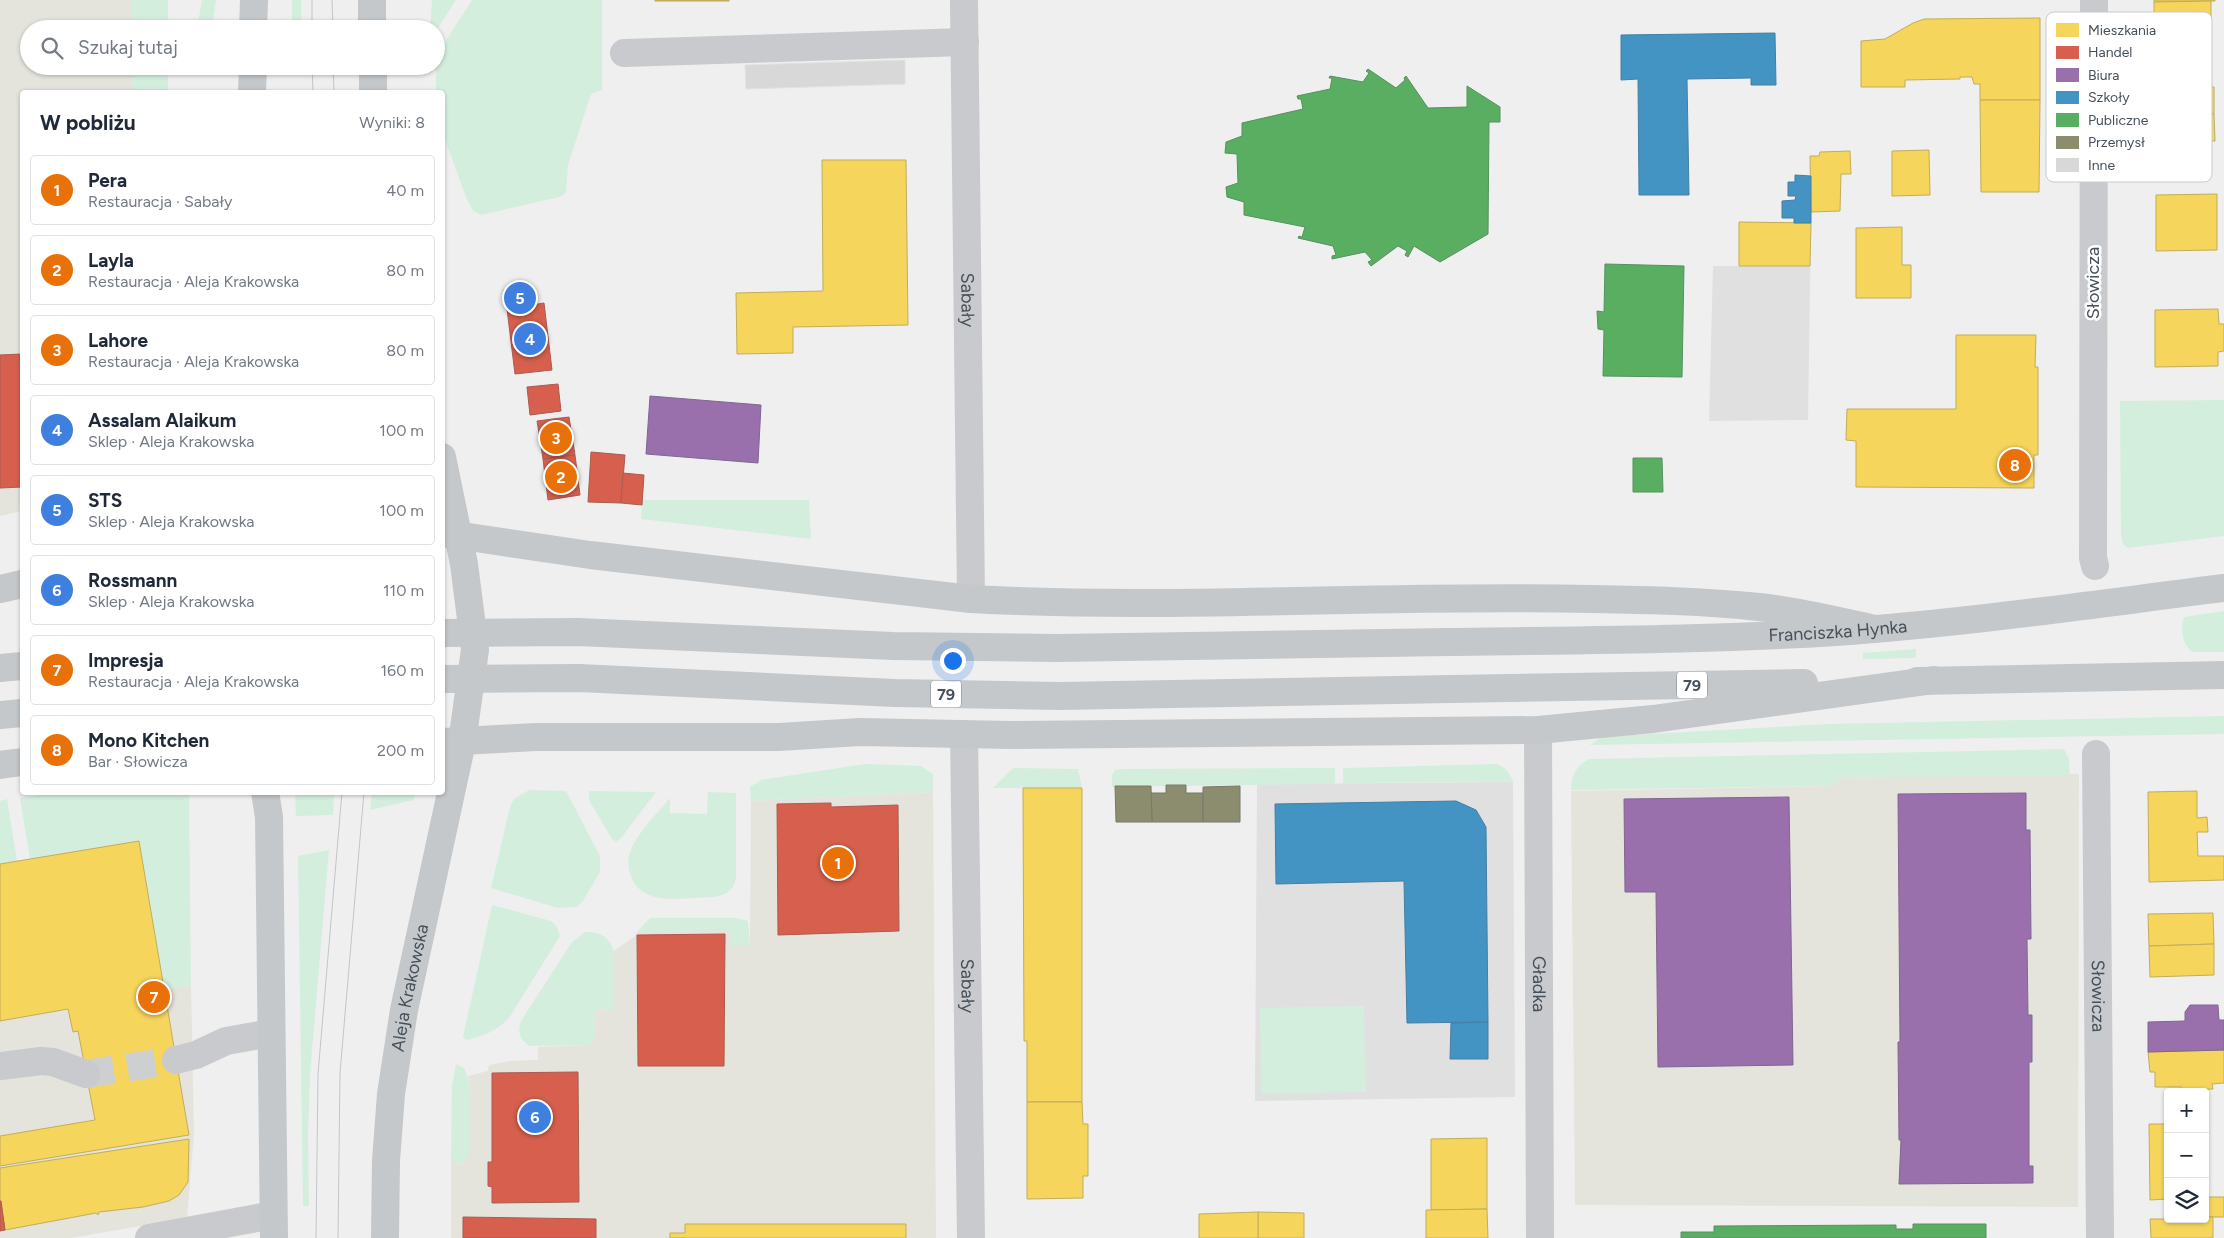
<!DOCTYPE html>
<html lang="pl">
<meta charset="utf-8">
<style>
:root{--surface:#fff;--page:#f6f6f7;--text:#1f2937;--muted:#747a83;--line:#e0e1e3;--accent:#81888e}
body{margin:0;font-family:Figtree,sans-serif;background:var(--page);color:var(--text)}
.controls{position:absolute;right:15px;bottom:15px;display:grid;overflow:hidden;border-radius:5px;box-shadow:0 1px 4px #0004}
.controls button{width:45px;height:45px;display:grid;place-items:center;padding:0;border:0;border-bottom:1px solid var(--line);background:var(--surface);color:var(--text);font:25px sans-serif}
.you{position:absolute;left:952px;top:660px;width:18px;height:18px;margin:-12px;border:4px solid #fff;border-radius:50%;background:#1a73e8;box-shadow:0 0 0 8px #1a73e833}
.badge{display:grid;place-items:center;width:32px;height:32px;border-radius:50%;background:var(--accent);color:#fff;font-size:16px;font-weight:700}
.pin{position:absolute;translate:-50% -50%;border:2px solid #fff;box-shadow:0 1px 5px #0006}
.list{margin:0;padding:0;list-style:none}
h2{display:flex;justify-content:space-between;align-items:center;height:65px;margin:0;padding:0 20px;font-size:21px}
h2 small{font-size:16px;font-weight:400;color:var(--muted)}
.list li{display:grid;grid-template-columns:32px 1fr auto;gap:15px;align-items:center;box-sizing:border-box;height:70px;margin:0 10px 10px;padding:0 10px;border:1px solid var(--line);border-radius:5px}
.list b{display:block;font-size:19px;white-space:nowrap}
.list p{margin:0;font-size:16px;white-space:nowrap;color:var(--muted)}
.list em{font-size:16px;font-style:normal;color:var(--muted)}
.icon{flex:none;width:28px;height:28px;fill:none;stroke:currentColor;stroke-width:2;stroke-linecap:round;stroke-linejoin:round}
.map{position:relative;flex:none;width:2224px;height:1238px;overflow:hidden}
.search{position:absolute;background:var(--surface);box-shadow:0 1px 4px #0004;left:20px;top:20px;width:425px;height:55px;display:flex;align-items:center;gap:12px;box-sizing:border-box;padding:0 18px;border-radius:28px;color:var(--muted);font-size:19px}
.panel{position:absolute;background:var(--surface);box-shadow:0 1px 4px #0004;left:20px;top:90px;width:425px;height:705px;border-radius:5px}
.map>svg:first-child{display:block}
</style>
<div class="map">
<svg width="2224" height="1238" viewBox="0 0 2224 1238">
<rect width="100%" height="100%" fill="#efefef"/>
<g fill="#e4e3dc">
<polygon points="0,0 131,0 131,29 29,29 29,66 132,66 133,92 22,92 22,511 0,516"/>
<polygon points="2079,774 2078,1207 1575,1205 1571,791 1834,786 1839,778"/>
<polygon points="933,792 936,1238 451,1238 451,1159 460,1165 463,1164 470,1085 468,1076 488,1071 489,1065 510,1061 538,1060 538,1047 588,1045 594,1041 595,1010 614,1009 614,951 635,936 637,932 690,932 690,929 731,929 750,944 751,801"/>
<polygon points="139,841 164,987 191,986 194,1134 187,1218 71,1238 0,1238 0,864"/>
</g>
<g fill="#e1e0e0">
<polygon points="1739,222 1811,223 1808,420 1709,421 1713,266 1739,266"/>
<polygon points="1513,782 1515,1097 1255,1101 1257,784"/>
</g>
<g fill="#d4eede">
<rect x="131" y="0" width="37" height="29"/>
<polygon points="202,0 216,0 212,29 197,29"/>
<polygon points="292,0 301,0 302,29 292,29"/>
<polygon points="432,0 456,0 436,31 436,29 430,29"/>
<polygon points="472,0 602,0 602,90 591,94 568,165 566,192 562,196 555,198 481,215 473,211 466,197 443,134 442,92 436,92 436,56"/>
<polygon points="132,66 168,66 168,92 133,92"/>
<polygon points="2224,400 2224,536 2128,548 2123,544 2121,534 2120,401"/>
<polygon points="642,500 809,500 811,539 641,519"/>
<path d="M2224,611V652H2192C2182,644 2180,629 2184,617Z"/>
<polygon points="1916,649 1916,658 1863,659 1863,653"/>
<polygon points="2224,716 2224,734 1590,745 1600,738 1614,736 1828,724"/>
<path d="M2064,749L2069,759L2070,775L1840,778L1834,786L1571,790C1571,776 1576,766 1589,759Z"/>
<polygon points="865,764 921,766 933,774 933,792 751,801 750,787 761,780"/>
<path d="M1497,764C1506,768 1510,773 1513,782L1343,783V768Z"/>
<polygon points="1013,768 1078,769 1082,788 993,788"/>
<polygon points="1335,768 1335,784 1112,787 1112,775 1115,770 1121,769"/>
<polygon points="529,790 566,791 600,856 600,872 583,901 576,907 558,908 491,888 510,807 514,799"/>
<polygon points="589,791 655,792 656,792 621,838 616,842 612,839 589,800"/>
<polygon points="64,792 189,793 191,986 164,988 139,841 30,859 20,798"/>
<path d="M708,792L736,793V877C735,882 734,887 730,890C721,899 705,897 694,898C670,899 641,903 631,876C628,868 627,858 631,850C637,833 658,813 670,798V813L707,814Z"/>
<polygon points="295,793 334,793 333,815 296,816"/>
<polygon points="372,793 415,793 414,800 370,810"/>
<polygon points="7,799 17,861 0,864 0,801"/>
<polygon points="329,850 310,1074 308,1136 309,1206 303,1206 298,856"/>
<path d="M492,905L551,921L557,927L560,936L509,1018C497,1031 483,1036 466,1040L463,1037Z"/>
<polygon points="650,918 736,918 748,921 750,945 731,947 730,929 690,929 690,932 637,932"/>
<path d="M585,932C600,931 609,937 614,951V1009L595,1010L594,1041L588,1045L530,1046C520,1040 517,1033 521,1021L572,942Z"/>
<polygon points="1364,1006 1366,1092 1262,1094 1260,1008"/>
<polygon points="456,1064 464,1068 470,1084 469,1152 467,1160 460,1165 451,1159 452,1087"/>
</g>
<g fill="#f6d55c" stroke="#c1ad5b">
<rect x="655" y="0" width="74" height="1"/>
<polygon points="2154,0 2215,0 2215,1 2154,2"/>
<polygon points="2211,1 2211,29 2154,29 2154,2"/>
<polygon points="2040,18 2040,100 1980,100 1980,84 1974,84 1972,77 1960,77 1960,79 1905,80 1905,87 1861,87 1861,41 1885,39 1913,23 1924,19"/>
<polygon points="2204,73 2204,87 2214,87 2214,114 2154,116 2153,74"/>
<polygon points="1980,100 2040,100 2039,192 1981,192"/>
<polygon points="2214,114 2215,141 2205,142 2205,156 2154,156 2154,116"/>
<polygon points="1929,150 1930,195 1892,196 1892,151"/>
<polygon points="1850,151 1851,174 1841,174 1840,211 1811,212 1810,156 1819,156 1820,152"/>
<polygon points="822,160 906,160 908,325 793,327 793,353 737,354 736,293 823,291"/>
<polygon points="2217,194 2217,250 2156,251 2156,195"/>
<polygon points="1739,222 1811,223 1810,266 1739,266"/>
<polygon points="1902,227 1902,265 1911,265 1911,298 1856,298 1856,228"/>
<polygon points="2218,309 2219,324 2224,324 2224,351 2218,352 2218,366 2155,367 2155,310"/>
<polygon points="1956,335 2036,335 2035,367 2038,367 2038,455 2034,455 2034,488 1856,487 1856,441 1846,440 1847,409 1956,409"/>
<polygon points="1023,788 1082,788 1082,1102 1027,1102 1027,1041 1024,1041"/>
<polygon points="2197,791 2197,818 2207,817 2208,832 2197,832 2198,856 2224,856 2224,880 2149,882 2148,792"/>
<polygon points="139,841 189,1135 0,1166 0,1136 95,1120 78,1031 73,1032 68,1009 0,1021 0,864"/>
<polygon points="2213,913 2214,944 2149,946 2148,914"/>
<polygon points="2214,944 2214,975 2150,977 2149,946"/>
<polygon points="2224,1050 2224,1083 2212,1084 2213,1089 2181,1090 2181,1087 2155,1087 2155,1072 2150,1072 2148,1052"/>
<polygon points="1027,1102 1082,1102 1083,1124 1088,1124 1088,1176 1083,1176 1083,1198 1027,1199"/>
<polygon points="2149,1124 2168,1124 2168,1199 2150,1200"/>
<polygon points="1487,1138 1487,1209 1431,1210 1431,1139"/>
<polygon points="189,1139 188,1182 179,1195 169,1201 143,1207 99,1212 98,1215 96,1213 5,1230 0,1201 0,1168"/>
<rect x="2205" y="1197" width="19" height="20"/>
<polygon points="1487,1209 1488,1238 1426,1238 1426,1210"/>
<polygon points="1258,1212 1304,1213 1304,1238 1258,1238"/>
<polygon points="1258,1212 1258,1238 1199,1238 1199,1214"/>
<polygon points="2205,1217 2213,1217 2213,1238 2151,1238 2150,1219 2205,1219"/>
<polygon points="685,1224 906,1224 906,1238 670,1238 670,1233 685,1233"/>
</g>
<g fill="#d6604d" stroke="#ab5b51">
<polygon points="532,286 535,305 507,309 504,290"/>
<polygon points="544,303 552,370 515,374 507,309"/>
<polygon points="22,354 22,487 0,488 0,355"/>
<polygon points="558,384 561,411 530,415 527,387"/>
<polygon points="569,417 575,455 543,459 537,421"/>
<polygon points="591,452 625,455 621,503 588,502"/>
<polygon points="575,455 580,495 548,500 543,459"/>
<polygon points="623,473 644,475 642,505 621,503"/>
<polygon points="831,803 831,807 898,805 899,931 778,935 777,804"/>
<polygon points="725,934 724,1066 638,1066 637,935"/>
<polygon points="578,1072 579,1202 492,1203 492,1187 488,1186 488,1162 492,1162 492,1073"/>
<polygon points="1,1201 5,1230 0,1231 0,1201"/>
<polygon points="463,1217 596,1219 596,1238 463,1238"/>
</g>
<g fill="#9970ab" stroke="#806693">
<polygon points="650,396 761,405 758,463 646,454"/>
<polygon points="2026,793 2026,830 2030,830 2031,939 2027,939 2028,1015 2032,1015 2032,1062 2029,1062 2029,1166 2033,1166 2033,1183 1899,1184 1901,1140 1899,1140 1898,1042 1900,1042 1898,794"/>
<polygon points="1789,797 1793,1065 1658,1067 1656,892 1625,892 1624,799"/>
<polygon points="2190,1005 2218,1005 2219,1020 2224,1020 2224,1050 2148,1052 2148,1022 2185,1021 2185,1012"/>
</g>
<g fill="#4393c3" stroke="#447fa4">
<polygon points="1775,33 1776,85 1751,85 1751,78 1687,79 1689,195 1639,195 1638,79 1621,80 1621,35"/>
<polygon points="1795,175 1811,176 1811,223 1794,223 1794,218 1782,218 1782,201 1795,200 1796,196 1788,196 1788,182 1795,182"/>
<polygon points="1456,801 1476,810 1486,827 1488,1022 1407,1023 1404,881 1276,884 1275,804"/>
<polygon points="1488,1022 1488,1059 1450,1059 1451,1023"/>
</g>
<g fill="#5aae61" stroke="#54925f">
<polygon points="1368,69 1396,88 1405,80 1404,78 1406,76 1428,108 1467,107 1467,86 1500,107 1500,122 1489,122 1488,234 1440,262 1414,246 1408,257 1405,255 1407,251 1398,246 1371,266 1368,262 1372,260 1365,252 1332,259 1332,256 1336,255 1333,246 1298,238 1299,236 1302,237 1305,227 1244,215 1244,202 1227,197 1226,187 1238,183 1237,154 1225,153 1226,142 1242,136 1242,123 1303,109 1301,99 1298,99 1297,96 1330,89 1332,78 1329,78 1330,76 1363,82 1369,73 1366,71"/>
<polygon points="1605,264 1684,266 1682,377 1603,376 1604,330 1598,329 1597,311 1604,312"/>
<polygon points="1633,458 1662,458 1663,492 1633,492"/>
<polygon points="1913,1224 1986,1224 1986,1238 1681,1238 1681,1232 1714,1232 1714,1226 1896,1225 1896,1229 1913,1229"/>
</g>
<g fill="#8c8c6e" stroke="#777a68">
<polygon points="1166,785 1186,785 1186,793 1203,793 1203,822 1152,822 1151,793 1166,793"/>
<polygon points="1115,786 1151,786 1152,822 1116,822"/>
<polygon points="1240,786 1240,822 1203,822 1203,787"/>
</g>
<polygon fill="#d8d8d9" stroke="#e0e1e2" points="905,60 905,84 746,89 745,65"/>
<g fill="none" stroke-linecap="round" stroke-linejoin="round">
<polyline stroke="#cdcfd1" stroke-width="28" stroke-dasharray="28 14" stroke-linecap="butt" points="86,1074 176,1060"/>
<g stroke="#c8cacd" stroke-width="28">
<path id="s1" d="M964,0L971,599"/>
<polyline points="2094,0 2093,558 2095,566"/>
<polyline points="624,53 965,42"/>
<path id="s2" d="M1538,730L1540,1238"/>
<path id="s3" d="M964,734L971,1238"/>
<path id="s4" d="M2096,754L2100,1238"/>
<polyline points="176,1060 196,1055 226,1041 271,1033"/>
<polyline points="0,1066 41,1061 53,1062 86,1074"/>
<polyline points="149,1238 273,1215"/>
</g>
<g stroke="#c4c8cb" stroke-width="28">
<polyline points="372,0 372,29"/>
<polyline points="253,29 254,0"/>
<polyline points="373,66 373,92"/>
<polyline points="252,92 253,66"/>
<path d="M442,533L590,555L971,599C1177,610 1384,594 1590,599C1647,600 1703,601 1759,607C1798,611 1837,621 1875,629"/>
<polyline points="0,589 22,584"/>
<path id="s5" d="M1449,642C1578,640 1707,640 1836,632C1966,623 2095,604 2224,588"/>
<polyline points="0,668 22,666"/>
<polyline points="1917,681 2224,675"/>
<polyline points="1451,689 1804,683"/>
<polyline points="0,715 22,713"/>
<polyline points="442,742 536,737 779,737 860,732 1011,735 1538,730 1653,719 1934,680"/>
<polyline points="0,765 22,762"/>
<polyline points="265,792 269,817 274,1238"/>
<path id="s6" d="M385,1238L386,1161L391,1094L404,1010L462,742L475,650L464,564L442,457"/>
</g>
<g stroke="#c3c5c7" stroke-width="1">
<polyline points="312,0 312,29"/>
<polyline points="332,0 333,29"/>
<polyline points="312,66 313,92"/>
<polyline points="333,66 334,92"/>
<polyline points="316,1238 318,1074 342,792"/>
<polyline points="338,1238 340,1073 364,792"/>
</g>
<g stroke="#c4c8cb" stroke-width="28">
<polyline points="442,633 578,632 893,646 1059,648 1449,642"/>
<polyline points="442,679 579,678 895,693 1060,696 1451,689"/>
</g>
</g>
<g text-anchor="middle" stroke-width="5" stroke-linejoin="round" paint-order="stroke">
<g fill="#fff" stroke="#7e848c" stroke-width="1">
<rect x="1677" y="671.5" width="30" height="27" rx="4"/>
<rect x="931" y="680.5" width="30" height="27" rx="4"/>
</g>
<g font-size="16" font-weight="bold" fill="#46505a">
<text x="1692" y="691">79</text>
<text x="946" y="700">79</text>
</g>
<g font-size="18" fill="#46505a" stroke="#fff">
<text transform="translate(2093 283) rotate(-90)" y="6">Słowicza</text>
<text dy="6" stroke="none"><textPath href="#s1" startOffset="300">Sabały</textPath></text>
<text dy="6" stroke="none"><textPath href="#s5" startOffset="389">Franciszka Hynka</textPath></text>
<text dy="6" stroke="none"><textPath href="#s2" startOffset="254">Gładka</textPath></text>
<text dy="6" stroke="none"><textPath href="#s3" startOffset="252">Sabały</textPath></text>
<text dy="6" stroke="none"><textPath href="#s6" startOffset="252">Aleja Krakowska</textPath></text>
<text dy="6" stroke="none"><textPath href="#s4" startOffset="242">Słowicza</textPath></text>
</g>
</g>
<rect x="2046" y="12" width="166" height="170" rx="8" fill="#fff" stroke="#c8cace" stroke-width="1"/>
<rect x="2056" y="23" width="23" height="14" fill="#f6d55c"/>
<rect x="2056" y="46" width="23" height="13" fill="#d6604d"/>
<rect x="2056" y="68" width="23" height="14" fill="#9970ab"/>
<rect x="2056" y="91" width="23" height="13" fill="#4393c3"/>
<rect x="2056" y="113" width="23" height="14" fill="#5aae61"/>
<rect x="2056" y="136" width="23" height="13" fill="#8c8c6e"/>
<rect x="2056" y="158" width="23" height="14" fill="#d8d8d9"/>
<g font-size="14" fill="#46505a">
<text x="2088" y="35">Mieszkania</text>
<text x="2088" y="57">Handel</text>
<text x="2088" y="80">Biura</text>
<text x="2088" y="102">Szkoły</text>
<text x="2088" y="125">Publiczne</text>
<text x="2088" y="147">Przemysł</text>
<text x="2088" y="170">Inne</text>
</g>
</svg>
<div class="controls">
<button>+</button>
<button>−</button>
<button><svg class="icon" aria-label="layers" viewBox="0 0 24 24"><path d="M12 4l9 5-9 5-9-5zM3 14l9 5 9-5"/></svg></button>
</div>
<div class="you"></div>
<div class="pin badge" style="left:838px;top:863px;background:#e8710a">1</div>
<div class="pin badge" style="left:561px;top:477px;background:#e8710a">2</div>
<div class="pin badge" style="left:556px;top:438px;background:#e8710a">3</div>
<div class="pin badge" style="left:530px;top:339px;background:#3f7fe0">4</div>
<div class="pin badge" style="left:520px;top:298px;background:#3f7fe0">5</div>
<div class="pin badge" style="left:535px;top:1117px;background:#3f7fe0">6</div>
<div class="pin badge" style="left:154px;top:997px;background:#e8710a">7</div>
<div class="pin badge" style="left:2015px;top:465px;background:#e8710a">8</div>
<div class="search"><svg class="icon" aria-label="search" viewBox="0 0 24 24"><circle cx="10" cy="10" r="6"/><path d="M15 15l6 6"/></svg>Szukaj tutaj</div>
<section class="panel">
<h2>W pobliżu<small>Wyniki: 8</small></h2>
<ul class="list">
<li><span class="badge" style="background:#e8710a">1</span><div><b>Pera</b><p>Restauracja · Sabały</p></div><em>40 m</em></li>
<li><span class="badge" style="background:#e8710a">2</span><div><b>Layla</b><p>Restauracja · Aleja Krakowska</p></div><em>80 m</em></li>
<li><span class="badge" style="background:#e8710a">3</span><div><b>Lahore</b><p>Restauracja · Aleja Krakowska</p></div><em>80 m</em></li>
<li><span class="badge" style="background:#3f7fe0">4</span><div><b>Assalam Alaikum</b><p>Sklep · Aleja Krakowska</p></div><em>100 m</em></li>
<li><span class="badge" style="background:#3f7fe0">5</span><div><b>STS</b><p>Sklep · Aleja Krakowska</p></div><em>100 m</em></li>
<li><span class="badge" style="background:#3f7fe0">6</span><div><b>Rossmann</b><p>Sklep · Aleja Krakowska</p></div><em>110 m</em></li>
<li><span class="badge" style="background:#e8710a">7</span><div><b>Impresja</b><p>Restauracja · Aleja Krakowska</p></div><em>160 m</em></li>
<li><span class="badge" style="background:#e8710a">8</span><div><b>Mono Kitchen</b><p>Bar · Słowicza</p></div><em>200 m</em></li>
</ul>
</section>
</div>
